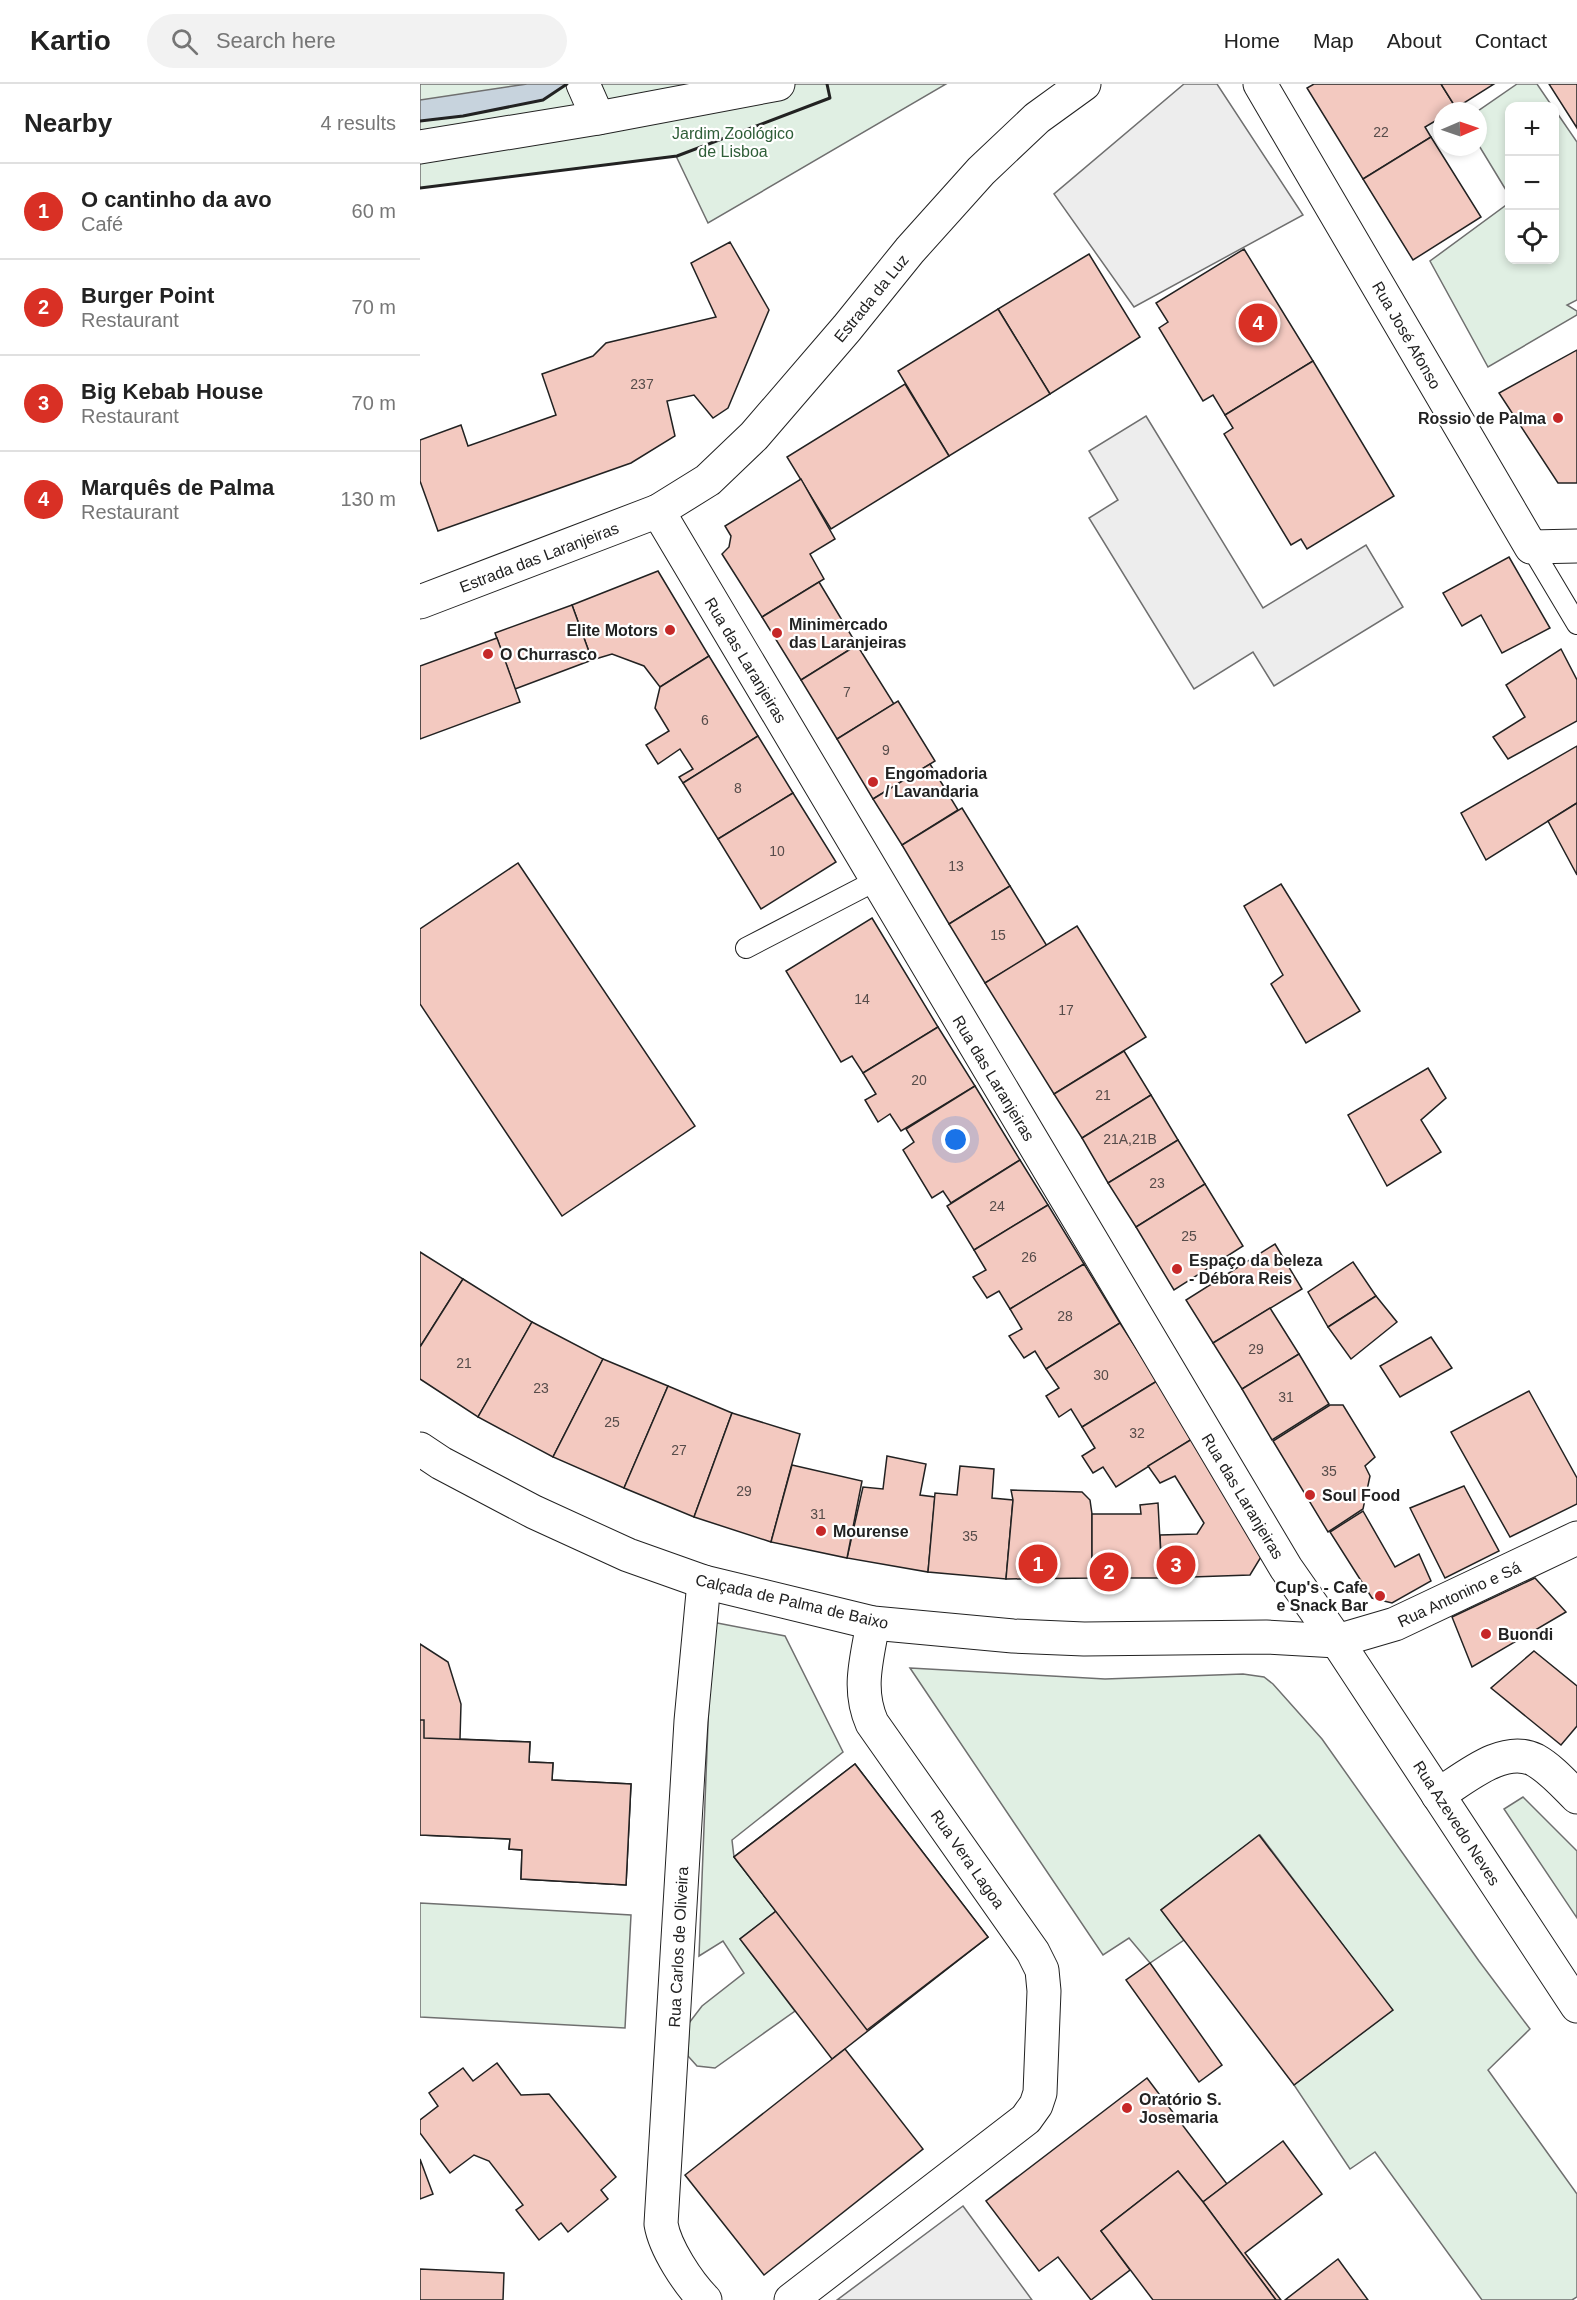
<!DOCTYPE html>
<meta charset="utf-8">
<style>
:root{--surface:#fff;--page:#f2f2f2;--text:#222;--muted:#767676;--line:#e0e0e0;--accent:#d93025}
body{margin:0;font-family:Helvetica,sans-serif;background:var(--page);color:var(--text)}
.controls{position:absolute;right:18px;top:18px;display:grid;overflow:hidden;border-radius:12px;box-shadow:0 3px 9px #0003}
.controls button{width:54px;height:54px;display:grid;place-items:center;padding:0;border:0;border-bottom:2px solid var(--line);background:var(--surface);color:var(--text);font:30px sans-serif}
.compass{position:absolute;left:1013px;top:18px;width:54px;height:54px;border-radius:50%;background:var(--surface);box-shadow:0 3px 9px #0003;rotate:88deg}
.you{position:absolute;left:536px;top:1056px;width:21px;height:21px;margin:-15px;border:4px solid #fff;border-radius:50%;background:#1a73e8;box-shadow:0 0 0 9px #1a73e833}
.badge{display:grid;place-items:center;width:39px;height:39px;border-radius:50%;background:var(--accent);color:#fff;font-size:20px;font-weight:700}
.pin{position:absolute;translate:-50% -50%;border:3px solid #fff;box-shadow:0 2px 6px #0006}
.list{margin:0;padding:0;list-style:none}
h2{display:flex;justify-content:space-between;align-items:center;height:78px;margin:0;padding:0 24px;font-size:26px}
h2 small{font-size:20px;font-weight:400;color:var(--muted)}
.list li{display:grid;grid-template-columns:39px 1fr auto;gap:18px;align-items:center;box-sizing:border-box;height:96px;padding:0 24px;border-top:2px solid var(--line)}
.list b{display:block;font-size:22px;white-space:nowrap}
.list p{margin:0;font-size:20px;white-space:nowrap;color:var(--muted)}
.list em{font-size:20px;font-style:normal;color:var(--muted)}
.icon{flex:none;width:33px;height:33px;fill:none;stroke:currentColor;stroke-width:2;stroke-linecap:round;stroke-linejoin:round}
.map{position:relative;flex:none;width:1157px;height:2216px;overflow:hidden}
header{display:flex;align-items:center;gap:36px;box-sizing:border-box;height:84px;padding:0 30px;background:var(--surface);border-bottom:2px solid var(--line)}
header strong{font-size:28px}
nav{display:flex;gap:33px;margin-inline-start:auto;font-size:21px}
.search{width:420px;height:54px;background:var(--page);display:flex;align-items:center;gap:15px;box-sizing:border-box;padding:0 21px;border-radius:33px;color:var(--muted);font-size:22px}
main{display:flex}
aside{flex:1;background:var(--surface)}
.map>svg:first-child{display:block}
</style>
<header>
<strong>Kartio</strong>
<div class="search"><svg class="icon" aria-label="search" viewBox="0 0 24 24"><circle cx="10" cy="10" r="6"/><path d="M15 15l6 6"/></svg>Search here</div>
<nav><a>Home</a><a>Map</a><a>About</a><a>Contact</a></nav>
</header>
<main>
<aside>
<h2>Nearby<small>4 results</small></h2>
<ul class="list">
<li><span class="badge">1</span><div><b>O cantinho da avo</b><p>Café</p></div><em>60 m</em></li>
<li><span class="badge">2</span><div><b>Burger Point</b><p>Restaurant</p></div><em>70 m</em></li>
<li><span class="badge">3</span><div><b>Big Kebab House</b><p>Restaurant</p></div><em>70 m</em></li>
<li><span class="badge">4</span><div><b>Marquês de Palma</b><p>Restaurant</p></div><em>130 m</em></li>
</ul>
</aside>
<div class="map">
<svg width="1157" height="2216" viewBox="0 0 1157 2216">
<rect width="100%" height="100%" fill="#fff"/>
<g fill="#e0efe3" stroke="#6f6f6f" stroke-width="1.5">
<polygon points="0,0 526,0 288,139 256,72 0,104"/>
<polygon points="1097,0 1117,0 1132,22 1090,22 1089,111 1058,60 1058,27"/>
<polygon points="1135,26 1157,58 1157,216 1147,221 1157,227 1157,231 1068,283 1010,177 1089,119 1090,176 1134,176"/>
<polygon points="292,1538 365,1552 423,1668 312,1756 314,1773 356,1827 320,1855 375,1927 295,1984 277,1982 268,1972 269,1939 282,1922 324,1889 303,1857 279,1872"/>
<polygon points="490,1584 685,1595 823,1590 844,1593 853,1600 902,1655 1059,1877 1110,1945 1068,1986 1157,2110 1157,2213 1152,2216 1062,2216 955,2068 930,2085 874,2001 972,1926 840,1751 741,1826 764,1856 730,1879 709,1854 683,1871"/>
<polygon points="1103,1713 1157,1767 1157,1834 1084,1725"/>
<polygon points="0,1819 211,1831 205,1944 0,1933"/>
</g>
<g fill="#ededed" stroke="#6f6f6f" stroke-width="1.5">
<polygon points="764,0 797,0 883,131 714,223 634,110"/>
<polygon points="726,332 843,524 946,461 983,523 854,602 833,568 774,605 669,434 698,416 669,367"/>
<polygon points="543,2122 612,2216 417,2216"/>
</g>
<polygon fill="#c7d3dd" stroke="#6f6f6f" stroke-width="1.5" points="107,0 147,0 123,16 43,32 0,37 0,16"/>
<g fill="#f3c9c0" stroke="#222" stroke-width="1.5">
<polygon points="894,0 1021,0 1036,24 1031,27 1022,27 1022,33 1005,43 1011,53 943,95 887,4"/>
<polygon points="1021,0 1074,0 1036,24"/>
<polygon points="1129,0 1157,0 1157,44"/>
<polygon points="1011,53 1061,133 993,176 943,95"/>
<polygon points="310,158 349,226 308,324 293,334 274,311 247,317 255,352 211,379 18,447 0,397 0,356 41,341 48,362 136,331 122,290 173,272 186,259 296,233 271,179"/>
<polygon points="824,165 893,277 805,331 793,311 783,317 739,244 748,238 736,219"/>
<polygon points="669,170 720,253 630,310 578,225"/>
<polygon points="578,225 630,310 529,372 478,287"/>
<polygon points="1157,266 1157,399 1138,399 1079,309"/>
<polygon points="893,277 974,412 887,465 881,455 871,461 804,350 813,344 805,331"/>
<polygon points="485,300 529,372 411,445 367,373"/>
<polygon points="381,395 415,455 390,470 404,495 342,533 302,470 309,463 311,452 305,442"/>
<polygon points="1089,473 1130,544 1082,569 1061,531 1042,542 1023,509"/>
<polygon points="238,487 289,572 240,603 224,582 192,570 172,576 152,521"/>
<polygon points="399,498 437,561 381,596 342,533"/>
<polygon points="152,521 172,576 95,605 75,549"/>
<polygon points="77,554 100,618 0,655 0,582"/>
<polygon points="437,561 474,620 417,655 381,596"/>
<polygon points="1141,565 1157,596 1157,637 1088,675 1073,653 1105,633 1086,601"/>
<polygon points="289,572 338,652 263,699 259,693 273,685 260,665 238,680 226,661 249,647 235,624 240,603"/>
<polygon points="478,617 515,677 453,715 417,655"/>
<polygon points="338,652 373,709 298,755 263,699"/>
<polygon points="1157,662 1157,719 1066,776 1041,729"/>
<polygon points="510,680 538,726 482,761 453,715"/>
<polygon points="373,709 416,778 341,825 298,755"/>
<polygon points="1157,719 1157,791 1128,737"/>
<polygon points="542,724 590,802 529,840 482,761"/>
<polygon points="98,779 275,1042 142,1132 0,920 0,845"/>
<polygon points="861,800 940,927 886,959 851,900 863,891 824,822"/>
<polygon points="590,802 627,862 565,899 529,840"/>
<polygon points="452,834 518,943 443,989 432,972 421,978 366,887"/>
<polygon points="657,842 726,953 634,1010 565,899"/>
<polygon points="518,943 555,1002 481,1047 470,1030 458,1038 445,1016 456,1010 443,989"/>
<polygon points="704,967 731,1011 662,1054 634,1010"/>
<polygon points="1008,984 1026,1014 1001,1036 1021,1068 967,1102 928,1031"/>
<polygon points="555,1002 600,1076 531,1119 523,1107 512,1114 483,1066 494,1058 486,1045"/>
<polygon points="731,1011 758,1056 688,1099 662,1054"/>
<polygon points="758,1056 785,1100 716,1143 688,1099"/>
<polygon points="600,1076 628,1121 554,1166 527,1122"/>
<polygon points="785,1100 823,1162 754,1206 716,1143"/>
<polygon points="628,1121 664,1180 590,1225 579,1207 567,1214 553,1193 566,1186 554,1166"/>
<polygon points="855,1160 882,1205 793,1259 766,1216"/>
<polygon points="0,1168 43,1195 0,1263"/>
<polygon points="933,1178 956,1212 908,1243 888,1208"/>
<polygon points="664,1180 700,1239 626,1285 615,1267 604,1274 589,1252 602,1245 590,1225"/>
<polygon points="43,1195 112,1238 58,1333 0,1295 0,1263"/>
<polygon points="956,1212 977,1238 931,1275 908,1243"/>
<polygon points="850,1224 879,1270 822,1305 793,1259"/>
<polygon points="112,1238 183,1275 133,1373 58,1333"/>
<polygon points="700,1239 737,1297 662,1343 651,1325 639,1333 626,1312 639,1304 626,1285"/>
<polygon points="1011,1253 1032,1284 980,1313 960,1282"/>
<polygon points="879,1270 909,1320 852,1356 822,1305"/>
<polygon points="183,1275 248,1302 204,1404 133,1373"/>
<polygon points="737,1297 772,1355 696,1403 683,1383 673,1389 662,1372 675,1364 662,1343"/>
<polygon points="248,1302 312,1329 274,1433 204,1404"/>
<polygon points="1109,1307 1157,1394 1157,1420 1090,1453 1031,1348"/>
<polygon points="910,1321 923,1321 955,1373 945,1382 950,1392 943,1425 908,1448 853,1357"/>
<polygon points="312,1329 380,1350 351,1458 274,1433"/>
<polygon points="772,1355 844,1468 830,1491 742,1494 740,1451 777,1450 784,1439 755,1392 740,1399 728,1382"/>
<polygon points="467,1372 506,1380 500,1411 515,1413 508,1488 427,1474 443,1403 463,1405"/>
<polygon points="372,1381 442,1397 427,1474 351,1458"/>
<polygon points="540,1382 574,1385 572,1414 593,1416 586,1495 508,1488 515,1409 537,1411"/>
<polygon points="1044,1402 1079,1467 1025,1494 990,1424"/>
<polygon points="591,1406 662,1408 670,1416 672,1430 672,1494 586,1495 593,1416"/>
<polygon points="738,1419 742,1494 672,1494 672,1430 721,1430 720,1421"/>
<polygon points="943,1427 975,1483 999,1470 1011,1497 972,1519 952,1514 910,1448"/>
<polygon points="1115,1494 1146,1528 1052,1583 1032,1533"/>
<polygon points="0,1560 28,1578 41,1620 40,1655 110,1658 109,1678 133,1679 132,1696 211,1700 206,1801 101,1795 102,1766 89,1765 90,1755 0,1751"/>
<polygon points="1114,1567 1157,1602 1157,1642 1141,1661 1071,1604"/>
<polygon points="0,1636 4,1636 4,1654 110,1658 109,1678 133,1679 132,1696 211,1700 206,1801 101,1795 102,1766 89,1765 90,1755 0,1751"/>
<polygon points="435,1680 568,1853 412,1975 320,1855 356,1827 314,1773"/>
<polygon points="435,1680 568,1853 447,1946 314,1773"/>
<polygon points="839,1751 973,1926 874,2001 741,1826"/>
<polygon points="730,1879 802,1981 779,1998 706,1896"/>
<polygon points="425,1965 503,2065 344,2191 265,2091"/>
<polygon points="77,1979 101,2011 129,2010 196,2093 181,2106 188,2115 148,2148 141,2139 119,2156 96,2126 103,2121 69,2077 54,2071 30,2089 0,2049 0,2036 18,2022 9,2009 43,1984 53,1997"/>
<polygon points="727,1994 807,2100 783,2118 758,2087 681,2147 710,2186 671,2216 638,2173 619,2187 566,2117"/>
<polygon points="863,2057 902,2110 825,2169 861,2216 856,2216 783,2118"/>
<polygon points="0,2075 13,2110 0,2115"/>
<polygon points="758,2087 783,2118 856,2216 733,2216 681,2147"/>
<polygon points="918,2175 948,2216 865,2216"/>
<polygon points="0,2185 84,2189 83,2216 0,2216"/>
</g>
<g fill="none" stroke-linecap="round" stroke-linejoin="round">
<g stroke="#222" stroke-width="22">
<g id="lane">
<polyline points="1111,463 1157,540"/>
<polyline points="326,864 457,796"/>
</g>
</g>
<g stroke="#222" stroke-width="35">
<g id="street">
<polyline points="163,0 178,34"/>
<polyline points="840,0 1111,463 1157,462"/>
<polyline points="0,63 178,34 358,0"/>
<polyline points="238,427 866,1484 917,1557 1157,1922"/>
<polyline points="0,1365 21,1379 114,1428 208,1471 284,1498 453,1539 593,1552 664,1555 846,1553 917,1557 975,1540 1157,1454"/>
<path d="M284,1498L271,1637L241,2140C245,2164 268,2199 285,2216"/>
<path d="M1018,1711C1044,1695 1083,1660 1115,1676C1131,1685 1144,1700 1157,1713"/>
<path d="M371,2216L606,2035L616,2021L620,2009L624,1907L622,1886L613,1868L452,1639C437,1605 447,1575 453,1539"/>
</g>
</g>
<g stroke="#222" stroke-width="35">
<polyline id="secondary" points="0,518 238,427 288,396 334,352 427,244 490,166 561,87 617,34 664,0"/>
</g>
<use href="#lane" stroke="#fff" stroke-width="20"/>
<use href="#street" stroke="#fff" stroke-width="33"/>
<use href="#secondary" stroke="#fff" stroke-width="33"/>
<g stroke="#222" stroke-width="3">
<polyline points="0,37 43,32 123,16 147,0"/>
<polyline points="0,104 257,72 410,14 407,0"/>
</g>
</g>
<g fill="#c62828" stroke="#fff" stroke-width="2">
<circle cx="1138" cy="334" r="6"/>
<circle cx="250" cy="546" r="6"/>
<circle cx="357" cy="549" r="6"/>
<circle cx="68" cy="570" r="6"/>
<circle cx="453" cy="698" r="6"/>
<circle cx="757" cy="1185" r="6"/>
<circle cx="890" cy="1411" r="6"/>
<circle cx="401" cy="1447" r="6"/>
<circle cx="960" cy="1512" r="6"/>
<circle cx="1066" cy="1550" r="6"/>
<circle cx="707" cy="2024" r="6"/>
</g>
<g text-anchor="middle" stroke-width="4.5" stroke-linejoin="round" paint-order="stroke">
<g font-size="14" fill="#564c4a">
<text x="961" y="53">22</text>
<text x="222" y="305">237</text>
<text x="427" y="613">7</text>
<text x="285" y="641">6</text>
<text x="466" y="671">9</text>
<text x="318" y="709">8</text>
<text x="357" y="772">10</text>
<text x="536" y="787">13</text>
<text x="578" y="856">15</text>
<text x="442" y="920">14</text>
<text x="646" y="931">17</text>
<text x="499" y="1001">20</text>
<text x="683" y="1016">21</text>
<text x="710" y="1060">21A,21B</text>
<text x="737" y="1104">23</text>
<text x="577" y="1127">24</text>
<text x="769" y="1157">25</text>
<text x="609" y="1178">26</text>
<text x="645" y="1237">28</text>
<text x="836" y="1270">29</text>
<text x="44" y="1284">21</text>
<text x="681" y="1296">30</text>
<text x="121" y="1309">23</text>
<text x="866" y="1318">31</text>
<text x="192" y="1343">25</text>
<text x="717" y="1354">32</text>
<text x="259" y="1371">27</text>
<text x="909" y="1392">35</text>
<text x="324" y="1412">29</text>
<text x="398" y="1435">31</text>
<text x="550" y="1457">35</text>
</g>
<g font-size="16" fill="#2f5e38" stroke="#fff">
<text x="313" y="55">Jardim Zoológico<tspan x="313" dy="18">de Lisboa</tspan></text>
</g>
<g font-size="16" fill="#222" stroke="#fff">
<text transform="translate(451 214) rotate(-51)" y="6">Estrada da Luz</text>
<text transform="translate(987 251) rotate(60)" y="6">Rua José Afonso</text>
<text transform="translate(119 473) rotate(-21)" y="6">Estrada das Laranjeiras</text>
<text transform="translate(326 576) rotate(59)" y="6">Rua das Laranjeiras</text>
<text transform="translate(574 994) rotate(59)" y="6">Rua das Laranjeiras</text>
<text transform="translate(823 1412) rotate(59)" y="6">Rua das Laranjeiras</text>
<text transform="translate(1039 1510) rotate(-25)" y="6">Rua Antonino e Sá</text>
<text transform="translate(372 1517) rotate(13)" y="6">Calçada de Palma de Baixo</text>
<text transform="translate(1037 1739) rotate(57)" y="6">Rua Azevedo Neves</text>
<text transform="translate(548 1775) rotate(55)" y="6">Rua Vera Lagoa</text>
<text transform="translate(258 1863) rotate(-87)" y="6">Rua Carlos de Oliveira</text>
</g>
<g font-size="16" font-weight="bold" fill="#222" stroke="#fff" text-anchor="start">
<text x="1126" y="340" text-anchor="end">Rossio de Palma</text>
<text x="369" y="546">Minimercado<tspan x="369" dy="18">das Laranjeiras</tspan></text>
<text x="238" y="552" text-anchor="end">Elite Motors</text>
<text x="80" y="576">O Churrasco</text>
<text x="465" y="695">Engomadoria<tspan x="465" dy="18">/ Lavandaria</tspan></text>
<text x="769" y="1182">Espaço da beleza<tspan x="769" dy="18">- Débora Reis</tspan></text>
<text x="902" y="1417">Soul Food</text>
<text x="413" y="1453">Mourense</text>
<text x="948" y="1509" text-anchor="end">Cup's - Cafe<tspan x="948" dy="18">e Snack Bar</tspan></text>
<text x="1078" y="1556">Buondi</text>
<text x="719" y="2021">Oratório S.<tspan x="719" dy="18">Josemaria</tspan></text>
</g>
</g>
</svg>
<div class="controls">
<button>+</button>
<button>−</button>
<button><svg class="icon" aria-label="locate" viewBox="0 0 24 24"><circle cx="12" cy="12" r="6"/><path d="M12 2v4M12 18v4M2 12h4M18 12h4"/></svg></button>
</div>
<svg class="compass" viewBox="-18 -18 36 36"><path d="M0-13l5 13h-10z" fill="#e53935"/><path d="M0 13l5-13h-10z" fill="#767676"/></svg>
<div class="you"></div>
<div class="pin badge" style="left:618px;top:1480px">1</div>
<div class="pin badge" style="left:689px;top:1488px">2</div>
<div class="pin badge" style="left:756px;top:1481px">3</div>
<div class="pin badge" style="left:838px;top:239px">4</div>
</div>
</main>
